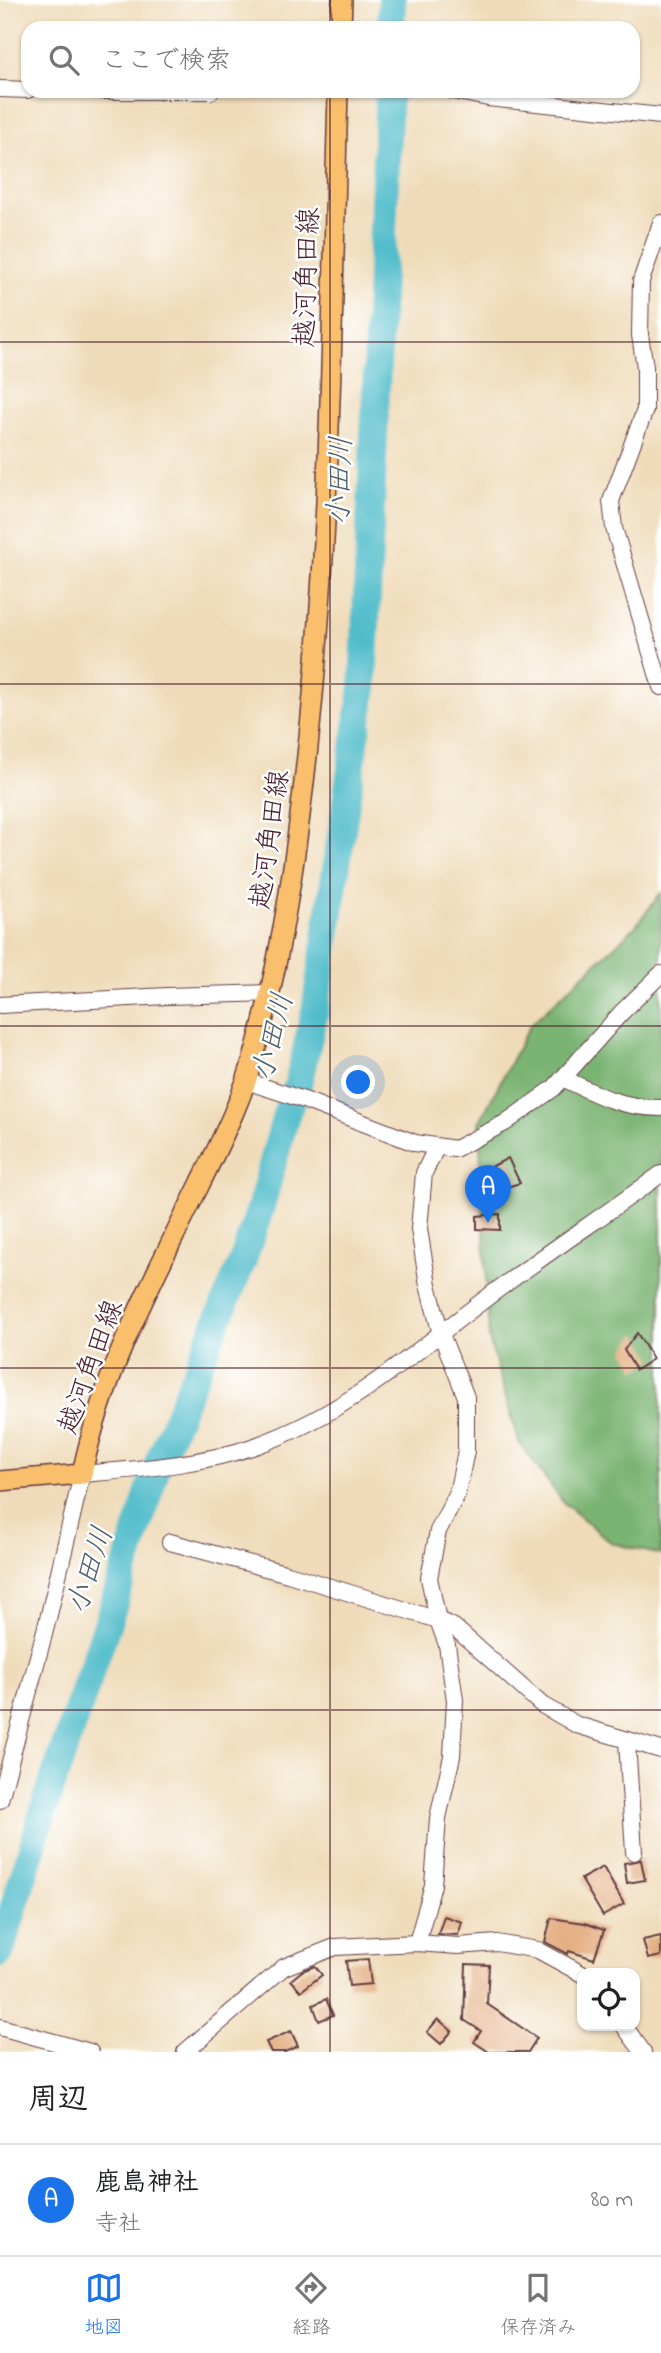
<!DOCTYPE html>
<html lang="ja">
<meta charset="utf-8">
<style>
:root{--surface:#fff;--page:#f6f6f6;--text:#202124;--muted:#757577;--line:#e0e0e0;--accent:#1a73e8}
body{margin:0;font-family:"Indie Flower","Klee One",sans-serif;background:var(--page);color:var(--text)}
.controls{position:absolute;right:21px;bottom:21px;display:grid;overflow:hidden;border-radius:14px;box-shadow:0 2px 5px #0004}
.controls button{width:63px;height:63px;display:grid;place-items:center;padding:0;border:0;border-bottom:2px solid var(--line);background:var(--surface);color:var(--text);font:35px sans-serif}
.you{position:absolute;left:359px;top:1083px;width:24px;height:24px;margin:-18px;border:5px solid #fff;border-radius:50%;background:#1a73e8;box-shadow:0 0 0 10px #1a73e833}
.badge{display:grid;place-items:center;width:46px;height:46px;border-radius:50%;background:var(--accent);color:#fff;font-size:23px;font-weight:700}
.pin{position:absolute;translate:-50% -58px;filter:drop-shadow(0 2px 4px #0008)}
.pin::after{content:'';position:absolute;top:37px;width:24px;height:21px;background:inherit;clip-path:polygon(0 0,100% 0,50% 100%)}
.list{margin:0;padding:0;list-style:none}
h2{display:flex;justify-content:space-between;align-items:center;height:91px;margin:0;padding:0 28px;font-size:30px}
h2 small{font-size:23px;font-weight:400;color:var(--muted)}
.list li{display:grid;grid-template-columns:46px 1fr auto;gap:21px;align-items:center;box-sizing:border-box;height:112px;padding:0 28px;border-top:2px solid var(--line)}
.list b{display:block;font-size:26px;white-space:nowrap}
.list p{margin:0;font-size:23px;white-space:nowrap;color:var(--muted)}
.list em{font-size:23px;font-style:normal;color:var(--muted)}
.icon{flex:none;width:38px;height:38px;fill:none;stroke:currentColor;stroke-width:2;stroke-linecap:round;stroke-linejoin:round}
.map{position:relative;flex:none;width:661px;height:2052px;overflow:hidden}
.search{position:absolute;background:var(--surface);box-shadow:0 2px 5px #0004;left:21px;right:21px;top:21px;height:77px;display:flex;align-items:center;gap:18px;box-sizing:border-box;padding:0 24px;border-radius:21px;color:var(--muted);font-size:26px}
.sheet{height:203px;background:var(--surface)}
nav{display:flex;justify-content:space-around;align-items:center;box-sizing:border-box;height:98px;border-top:2px solid var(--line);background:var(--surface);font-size:19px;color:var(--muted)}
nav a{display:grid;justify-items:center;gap:4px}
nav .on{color:var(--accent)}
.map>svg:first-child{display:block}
</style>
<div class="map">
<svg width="661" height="2052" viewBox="0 0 661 2052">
<rect width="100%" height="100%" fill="#fff"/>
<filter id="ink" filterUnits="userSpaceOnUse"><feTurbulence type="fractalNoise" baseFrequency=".0143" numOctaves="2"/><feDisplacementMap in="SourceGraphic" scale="14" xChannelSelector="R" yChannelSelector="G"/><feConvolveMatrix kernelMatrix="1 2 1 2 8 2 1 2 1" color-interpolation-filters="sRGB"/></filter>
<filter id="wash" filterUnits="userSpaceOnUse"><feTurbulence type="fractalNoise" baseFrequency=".00686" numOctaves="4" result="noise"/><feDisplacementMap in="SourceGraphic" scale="28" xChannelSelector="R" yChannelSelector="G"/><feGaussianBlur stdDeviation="1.57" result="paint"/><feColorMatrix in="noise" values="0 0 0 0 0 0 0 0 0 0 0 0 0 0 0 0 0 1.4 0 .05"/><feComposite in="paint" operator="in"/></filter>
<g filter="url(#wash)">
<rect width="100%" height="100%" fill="#efdbb9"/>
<polygon fill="#7ab472" stroke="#626a4e" stroke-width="2" points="661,893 661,1555 612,1543 563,1502 519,1442 489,1339 479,1123 530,1025 634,928"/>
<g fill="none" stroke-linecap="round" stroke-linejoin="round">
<g stroke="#4fbcca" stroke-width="28">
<polyline points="391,28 392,0"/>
<polyline points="0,1953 47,1799 111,1613 158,1463 243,1260 261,1206 286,1115 298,1084 315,1011 363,688 389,91"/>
</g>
</g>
<g id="blocks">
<g fill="#e4af83">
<polygon points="508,1158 520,1183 503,1188 491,1167"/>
<polygon points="500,1214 500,1230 477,1229 477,1216"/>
<polygon points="637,1333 653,1359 636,1370 624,1350"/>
<polygon points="641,1860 645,1880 627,1883 624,1863"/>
<polygon points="603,1867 624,1904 603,1916 581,1879"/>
<polygon points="444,1916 462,1922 458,1935 438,1934"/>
<polygon points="551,1918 585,1923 604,1930 594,1959 569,1951 568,1954 545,1942"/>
<polygon points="661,1936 661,1956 648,1959 643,1940"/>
<polygon points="368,1959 371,1984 349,1986 346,1961"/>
<polygon points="466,1964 489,1965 487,2004 537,2038 528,2052 489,2052 474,2042 481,2031 464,2020"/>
<polygon points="315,1966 322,1975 301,1991 291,1980 302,1971"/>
<polygon points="326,1999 333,2015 319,2021 313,2005"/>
<polygon points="438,2019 452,2031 441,2044 427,2032"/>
<polygon points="291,2031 298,2046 285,2052 271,2052 266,2042"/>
</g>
</g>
</g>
<g filter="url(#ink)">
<use href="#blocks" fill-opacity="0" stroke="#633b40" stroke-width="2"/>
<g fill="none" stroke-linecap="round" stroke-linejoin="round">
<g stroke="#633b40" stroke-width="18">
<g id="minor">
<polyline points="0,89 28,90"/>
<polyline points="102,91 211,91"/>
<polyline points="453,91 488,98 661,116"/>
<polyline points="661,223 641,281 640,335 645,367 645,410 611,501 614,528 661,687"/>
<polyline points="0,1005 167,996 269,993"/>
<path d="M563,1078C597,1095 622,1108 661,1108"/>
<polyline points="246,1081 304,1100 415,1143 455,1149 505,1123 554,1088 621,1013 661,974"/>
<polyline points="170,1542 288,1574 438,1620 454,1627 542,1705 577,1725 661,1750"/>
<polyline points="627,1741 634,1852"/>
<path d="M0,1800L48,1619L82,1474C139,1469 201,1465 255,1446C353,1412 423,1344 504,1285C556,1247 609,1212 661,1174"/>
<polyline points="417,1943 433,1885 438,1818 452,1756 455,1700 447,1645 438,1620 429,1578 438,1531 457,1494 466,1451 466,1397 441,1334 428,1285 419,1229 424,1173 436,1148"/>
<polyline points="624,2026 643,2052"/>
<polyline points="0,2027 90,2052"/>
<polyline points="185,2052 284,1967 335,1947 417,1943 458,1946 497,1943 538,1950 582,1974"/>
</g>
</g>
<g stroke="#633b40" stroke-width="22">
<g id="major">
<polyline points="341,28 342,0"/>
<path d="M0,1481L82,1474C103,1371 154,1278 200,1184C221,1141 243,1098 255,1052C282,955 296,856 307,756C331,535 332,313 338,91"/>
</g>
</g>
<use href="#minor" stroke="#fff" stroke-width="16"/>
<use href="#major" stroke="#f9bf6d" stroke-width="19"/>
</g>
</g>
<path fill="none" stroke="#4a1f2b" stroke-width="2" stroke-opacity="0.55" d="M330,0V28M330,91V2052M0,342H661M0,684H661M0,1026H661M0,1368H661M0,1710H661"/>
<g text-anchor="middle" stroke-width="5" stroke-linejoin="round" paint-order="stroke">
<g font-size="28" fill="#4a1f2b" stroke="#fff">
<text transform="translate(305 277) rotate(-88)" y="10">越河角田線</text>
<text transform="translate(268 839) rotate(-82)" y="10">越河角田線</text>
<text transform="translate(89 1366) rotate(-70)" y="10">越河角田線</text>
</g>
<g font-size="30" font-style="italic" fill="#4c5e6b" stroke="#fff">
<text transform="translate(339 481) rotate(-88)" y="10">小田川</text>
<text transform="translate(272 1037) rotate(-76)" y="10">小田川</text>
<text transform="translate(89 1570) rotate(-72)" y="10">小田川</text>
</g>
</g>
</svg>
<div class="controls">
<button><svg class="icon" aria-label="locate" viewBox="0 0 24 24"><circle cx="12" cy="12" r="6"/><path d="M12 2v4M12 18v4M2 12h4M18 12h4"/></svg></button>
</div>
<div class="you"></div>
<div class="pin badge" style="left:488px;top:1223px">A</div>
<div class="search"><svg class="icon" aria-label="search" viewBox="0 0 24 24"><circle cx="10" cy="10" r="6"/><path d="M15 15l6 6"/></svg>ここで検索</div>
</div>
<section class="sheet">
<h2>周辺<small></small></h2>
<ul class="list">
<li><span class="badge">A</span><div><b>鹿島神社</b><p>寺社</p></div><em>80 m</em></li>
</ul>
</section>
<nav>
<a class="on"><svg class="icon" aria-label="map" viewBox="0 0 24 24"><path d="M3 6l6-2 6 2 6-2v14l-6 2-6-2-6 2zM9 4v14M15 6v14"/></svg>地図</a>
<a><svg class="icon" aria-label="directions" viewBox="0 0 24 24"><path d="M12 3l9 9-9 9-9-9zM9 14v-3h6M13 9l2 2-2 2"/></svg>経路</a>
<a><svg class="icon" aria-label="saved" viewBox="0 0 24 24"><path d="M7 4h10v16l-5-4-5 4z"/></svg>保存済み</a>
</nav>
